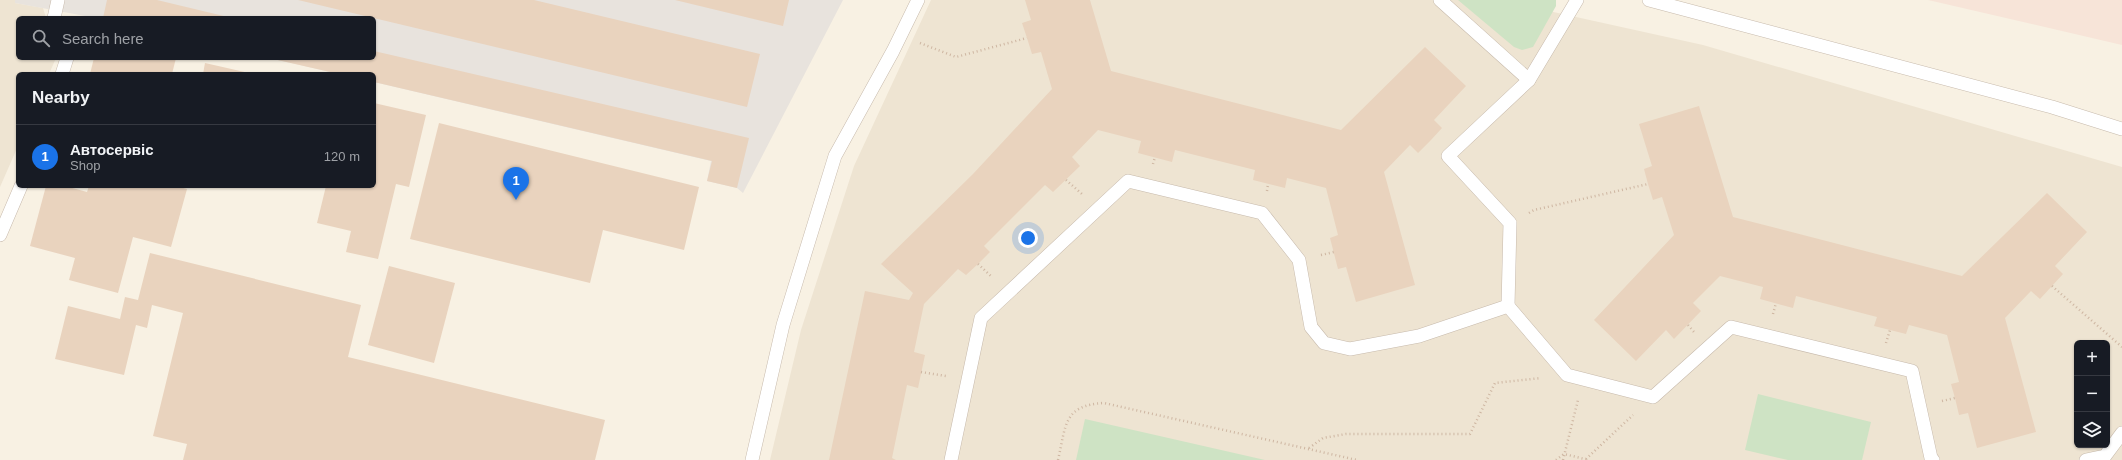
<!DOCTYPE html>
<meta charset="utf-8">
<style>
:root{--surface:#171b24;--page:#20242c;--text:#f1f3f6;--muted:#9ea1a6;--line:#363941;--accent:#1a73e8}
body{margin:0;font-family:Helvetica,sans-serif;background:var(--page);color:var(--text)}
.controls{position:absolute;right:12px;bottom:12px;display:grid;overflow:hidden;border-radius:6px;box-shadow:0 1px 3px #0004}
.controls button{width:36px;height:36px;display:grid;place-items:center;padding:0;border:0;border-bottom:1px solid var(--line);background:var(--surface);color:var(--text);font:20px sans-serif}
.you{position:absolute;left:1028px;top:238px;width:14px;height:14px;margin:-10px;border:3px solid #fff;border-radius:50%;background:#1a73e8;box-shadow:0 0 0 6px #1a73e833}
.badge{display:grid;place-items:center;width:26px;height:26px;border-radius:50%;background:var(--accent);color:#fff;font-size:13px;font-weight:700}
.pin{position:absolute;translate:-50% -33px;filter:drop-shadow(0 1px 2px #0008)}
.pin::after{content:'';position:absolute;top:21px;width:14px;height:12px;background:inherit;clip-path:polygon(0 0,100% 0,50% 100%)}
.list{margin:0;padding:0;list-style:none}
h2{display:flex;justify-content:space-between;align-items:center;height:52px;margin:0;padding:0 16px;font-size:17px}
h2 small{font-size:13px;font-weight:400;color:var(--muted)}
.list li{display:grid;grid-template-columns:26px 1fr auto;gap:12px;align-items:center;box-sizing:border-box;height:64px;padding:0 16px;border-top:1px solid var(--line)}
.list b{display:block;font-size:15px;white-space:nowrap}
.list p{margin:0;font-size:13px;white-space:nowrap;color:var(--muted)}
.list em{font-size:13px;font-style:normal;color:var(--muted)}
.icon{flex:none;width:22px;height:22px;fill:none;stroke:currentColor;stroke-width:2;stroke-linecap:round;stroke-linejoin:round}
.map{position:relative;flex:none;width:2122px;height:460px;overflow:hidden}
.search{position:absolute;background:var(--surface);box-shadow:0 1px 3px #0004;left:16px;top:16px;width:360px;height:44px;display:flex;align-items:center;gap:10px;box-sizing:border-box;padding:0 14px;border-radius:6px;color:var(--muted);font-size:15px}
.panel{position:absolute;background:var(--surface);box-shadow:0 1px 3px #0004;left:16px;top:72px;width:360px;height:116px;border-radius:6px}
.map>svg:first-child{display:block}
</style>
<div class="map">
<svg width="2122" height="460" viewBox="0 0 2122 460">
<rect width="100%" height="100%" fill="#f8f1e3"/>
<g fill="#eee4d2" fill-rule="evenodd">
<polygon points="0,0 15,0 15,3 43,8 46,18 18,18 18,58 56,58 49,74 18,74 18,146 0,187"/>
<path d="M931,0H1499L1703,45L2122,167V460H770L801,330L854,166ZM2077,343H2107V445H2077Z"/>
</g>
<polygon fill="#f7e4d8" points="1928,0 2122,0 2122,45"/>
<polygon fill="#e8e3dd" points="15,0 843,0 743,193 737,188 707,181 711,161 374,82 374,74 339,74 270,58 374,58 374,18 96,18 15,3"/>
<g fill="#cee3c4">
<polygon points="1458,0 1556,0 1556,6 1533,47 1522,50 1514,47"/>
<polygon points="1758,394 1871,422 1862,460 1788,460 1745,450"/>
<polygon points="1085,419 1265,460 1076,460"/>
</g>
<g fill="#e9d3be">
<polygon points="107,0 157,0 232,18 103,18"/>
<polygon points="298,0 534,0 760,54 747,107"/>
<polygon points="675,0 789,0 783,26"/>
<polygon points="1025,0 1090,0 1111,71 1341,130 1425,47 1466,86 1434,120 1442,128 1431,140 1418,153 1410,145 1384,172 1415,285 1356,302 1346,267 1338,269 1330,238 1338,235 1326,188 1287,178 1285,188 1253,180 1255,170 1175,150 1172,162 1138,153 1141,141 1098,130 1072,157 1080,166 1053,192 1045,185 984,246 990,252 978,264 966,275 958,269 924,304 914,352 925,355 918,388 907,385 892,458 896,460 829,460 865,291 909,300 913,293 881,264 973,174 1052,89 1041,52 1032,54 1027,38 1022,23 1031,20"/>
<polygon points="374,51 749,138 737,188 707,181 712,161 374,82 374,74 339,74 273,59 374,58"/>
<polygon points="94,58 176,58 172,74 90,74"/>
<polygon points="205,63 249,73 249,74 203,74"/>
<polygon points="374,103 426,115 409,187 396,184 378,259 346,252 351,231 317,223 326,186 374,186"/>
<polygon points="1699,106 1733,217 1962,276 2047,193 2087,232 2055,266 2063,274 2040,299 2031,291 2005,318 2036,432 1977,448 1968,413 1959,415 1955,398 1951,384 1959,382 1947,335 1909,325 1906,334 1874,326 1877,317 1796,296 1793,308 1760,299 1763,287 1720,276 1693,303 1701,311 1674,339 1666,330 1636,361 1594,320 1674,235 1662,197 1653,200 1648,184 1644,169 1652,166 1639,124"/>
<polygon points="439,123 699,187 684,250 603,230 590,283 410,239"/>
<polygon points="46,186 65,186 87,192 89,186 176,186 187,189 171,247 133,237 118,293 69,280 75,258 30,246"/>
<polygon points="150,253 361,305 348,357 605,420 595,460 183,460 187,444 153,436 183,313 152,305 147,328 136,325 124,375 55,359 68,306 120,319 125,297 138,300"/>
<polygon points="389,266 455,283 434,363 368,345"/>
</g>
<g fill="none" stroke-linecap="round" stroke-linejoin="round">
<g stroke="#c7baac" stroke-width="14">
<g id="lane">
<polyline points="1440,0 1529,80"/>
<polyline points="1649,0 2052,107 2122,129"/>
<polyline points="54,18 58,0"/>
<polyline points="62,74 67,58"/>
<polyline points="0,235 21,186"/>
<polyline points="1508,306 1510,223 1448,156 1529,80 1577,0"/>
<polyline points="752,460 783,325 835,156 893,51 918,0"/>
<polyline points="951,460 981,318 1128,181 1262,213 1299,260 1311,327 1324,343 1350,349 1419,336 1508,306 1567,375 1653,397 1731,327 1912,371 1931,458 1933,460"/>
<polyline points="2086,460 2105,456 2122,433"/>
</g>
</g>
<g stroke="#ceb6a2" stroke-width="2.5" stroke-dasharray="1 3" stroke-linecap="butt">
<polyline points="920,43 956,57 1027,38"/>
<polyline points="1153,164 1155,157"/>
<polyline points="1066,180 1082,194"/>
<polyline points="1267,191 1268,184"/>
<polyline points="1529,213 1534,210 1648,184"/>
<polyline points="1321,255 1334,252"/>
<polyline points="978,264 992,277"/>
<polyline points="2052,286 2122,347"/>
<polyline points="1773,314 1776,303"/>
<polyline points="1688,325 1694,332"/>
<polyline points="1886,343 1890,330"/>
<polyline points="921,372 946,376"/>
<polyline points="1942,401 1955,398"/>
<polyline points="1309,448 1323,438 1346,434 1470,434 1495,383 1541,378"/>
<polyline points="1586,459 1633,415"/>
<path d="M1058,460C1066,426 1063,405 1104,403L1357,460"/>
<polyline points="1556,460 1564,454 1589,460"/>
<polyline points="1563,460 1578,400"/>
</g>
<use href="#lane" stroke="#fff" stroke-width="13"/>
</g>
</svg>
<div class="controls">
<button>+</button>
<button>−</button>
<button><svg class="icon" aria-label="layers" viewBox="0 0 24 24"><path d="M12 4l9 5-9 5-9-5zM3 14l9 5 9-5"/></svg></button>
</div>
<div class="you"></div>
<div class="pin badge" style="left:516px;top:200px">1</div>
<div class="search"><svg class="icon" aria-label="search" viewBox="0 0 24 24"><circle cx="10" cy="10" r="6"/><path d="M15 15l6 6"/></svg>Search here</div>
<section class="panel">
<h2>Nearby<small></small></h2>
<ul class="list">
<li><span class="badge">1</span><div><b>Автосервіс</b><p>Shop</p></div><em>120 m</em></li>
</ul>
</section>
</div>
